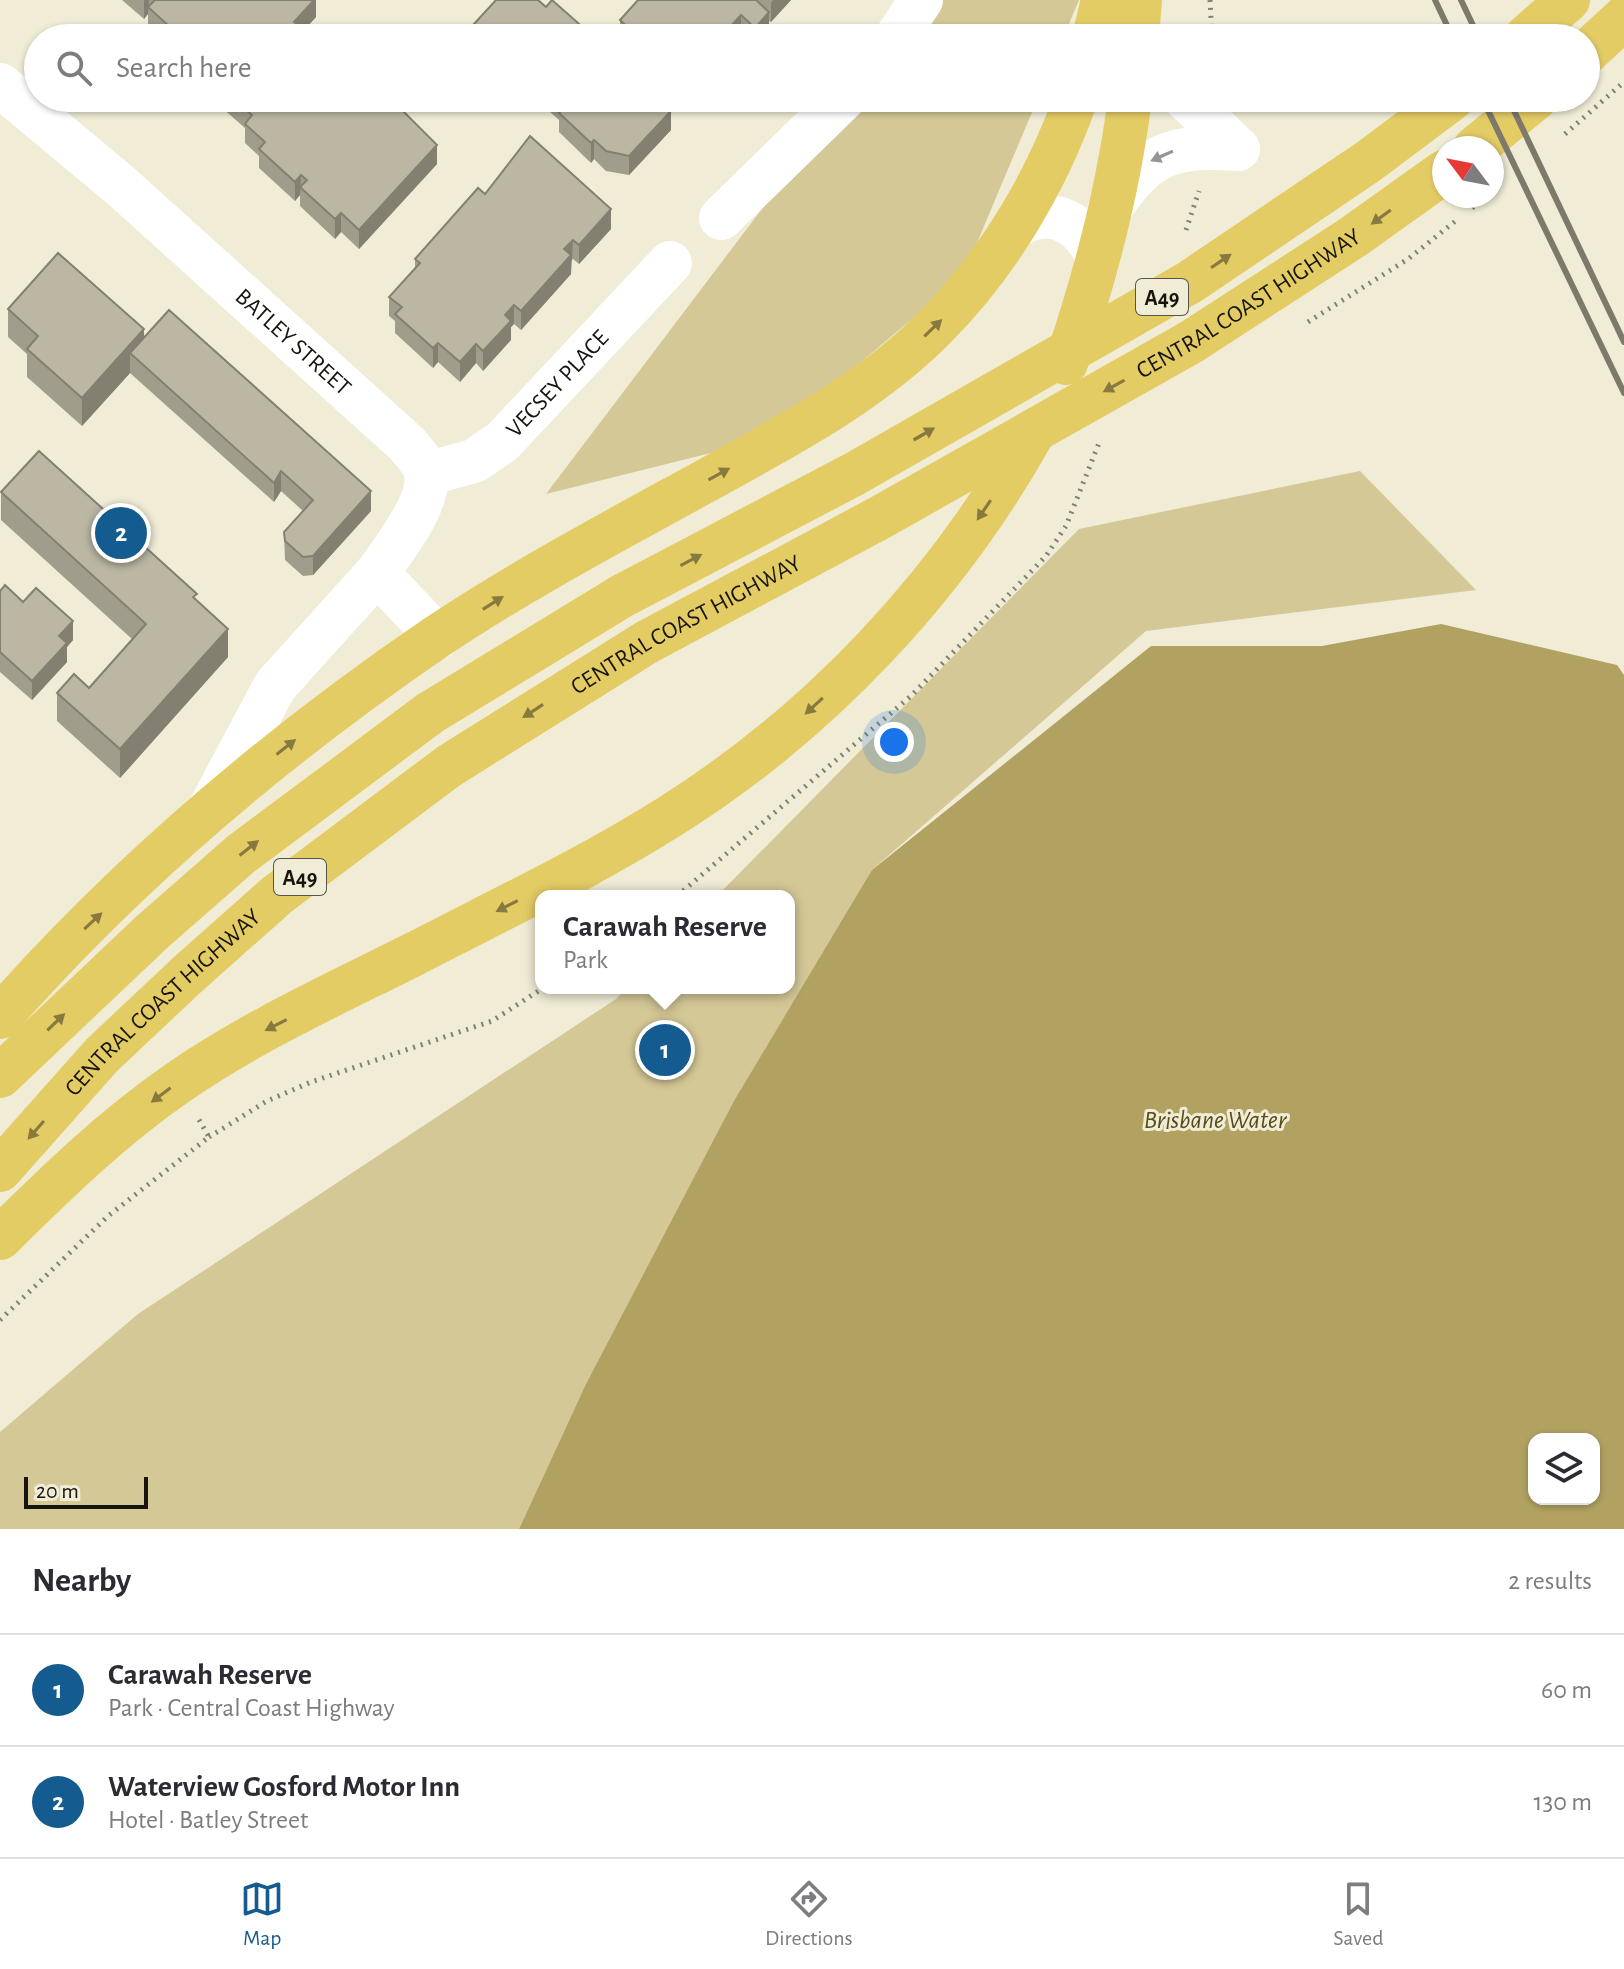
<!DOCTYPE html>
<meta charset="utf-8">
<style>
:root{--surface:#fff;--page:#f7f7f7;--text:#2b2b33;--muted:#7c7c81;--line:#e1e1e2;--accent:#145b8f}
body{margin:0;font-family:"Alegreya Sans",sans-serif;background:var(--page);color:var(--text)}
.controls{position:absolute;right:24px;bottom:24px;display:grid;overflow:hidden;border-radius:16px;box-shadow:0 2px 6px #0004}
.controls button{width:72px;height:72px;display:grid;place-items:center;padding:0;border:0;border-bottom:2px solid var(--line);background:var(--surface);color:var(--text);font:40px sans-serif}
.compass{position:absolute;left:1432px;top:136px;width:72px;height:72px;border-radius:50%;background:var(--surface);box-shadow:0 2px 6px #0004;rotate:302deg}
.scale{position:absolute;left:24px;bottom:20px;width:124px;box-sizing:border-box;padding-left:8px;border:4px solid #17150e;border-top:0;font-size:22px;line-height:28px;white-space:nowrap;color:#17150e;-webkit-text-stroke:6px #f0ecd6;paint-order:stroke}
.you{position:absolute;left:894px;top:742px;width:28px;height:28px;margin:-20px;border:6px solid #fff;border-radius:50%;background:#1a73e8;box-shadow:0 0 0 12px #1a73e833}
.badge{display:grid;place-items:center;width:52px;height:52px;border-radius:50%;background:var(--accent);color:#fff;font-size:26px;font-weight:700}
.pin{position:absolute;translate:-50% -50%;border:4px solid #fff;box-shadow:0 2px 8px #0006}
.popup{position:absolute;left:535px;top:890px;width:260px;height:104px;box-sizing:border-box;display:grid;place-content:center;border-radius:16px;background:var(--surface);filter:drop-shadow(0 2px 6px #0005);font-size:26px;white-space:nowrap;color:var(--muted)}
.popup b{font-size:30px;color:var(--text)}
.popup::after{content:'';position:absolute;left:50%;top:100%;margin-left:-16px;border:16px solid transparent;border-top-color:var(--surface)}
.list{margin:0;padding:0;list-style:none}
h2{display:flex;justify-content:space-between;align-items:center;height:104px;margin:0;padding:0 32px;font-size:34px}
h2 small{font-size:26px;font-weight:400;color:var(--muted)}
.list li{display:grid;grid-template-columns:52px 1fr auto;gap:24px;align-items:center;box-sizing:border-box;height:112px;padding:0 32px;border-top:2px solid var(--line)}
.list b{display:block;font-size:30px;white-space:nowrap}
.list p{margin:0;font-size:26px;white-space:nowrap;color:var(--muted)}
.list em{font-size:26px;font-style:normal;color:var(--muted)}
.icon{flex:none;width:44px;height:44px;fill:none;stroke:currentColor;stroke-width:2;stroke-linecap:round;stroke-linejoin:round}
.map{position:relative;flex:none;width:1624px;height:1529px;overflow:hidden}
.search{position:absolute;background:var(--surface);box-shadow:0 2px 6px #0004;left:24px;right:24px;top:24px;height:88px;display:flex;align-items:center;gap:20px;box-sizing:border-box;padding:0 28px;border-radius:44px;color:var(--muted);font-size:30px}
.sheet{height:328px;background:var(--surface)}
nav{display:flex;justify-content:space-around;align-items:center;box-sizing:border-box;height:112px;border-top:2px solid var(--line);background:var(--surface);font-size:22px;color:var(--muted)}
nav a{display:grid;justify-items:center;gap:4px}
nav .on{color:var(--accent)}
.map>svg:first-child{display:block}
</style>
<div class="map">
<svg width="1624" height="1529" viewBox="0 0 1624 1529">
<rect width="100%" height="100%" fill="#f0ecd6"/>
<g fill="#d4c896">
<polygon points="934,0 1079,0 1063,38 903,38"/>
<polygon points="853,98 1038,98 963,276 771,438 546,494 774,193"/>
<polygon points="1360,471 1476,590 1146,631 872,870 585,1386 519,1529 0,1529 0,1432 138,1314 616,999 627,988 789,988 789,896 717,896 1079,529"/>
</g>
<path fill="#b1a262" fill-rule="evenodd" d="M1441,624L1617,665L1624,675V1529H519L585,1386L734,1101L872,870L1151,646H1322ZM1534,1439H1594V1499H1534Z"/>
<g fill="none" stroke-linecap="round" stroke-linejoin="round">
<g stroke="#848172" stroke-width="5" stroke-dasharray="2 6" stroke-linecap="butt">
<polyline points="1210,0 1212,38"/>
<polyline points="1565,134 1624,82"/>
<polyline points="1472,208 1487,196"/>
<polyline points="1186,230 1199,191"/>
<polyline points="1308,322 1408,259 1458,219"/>
<polyline points="677,896 911,696 1046,556 1066,526 1099,443"/>
<polyline points="209,1137 267,1101 311,1082 492,1021 543,988"/>
<polyline points="0,1320 108,1216 209,1137 198,1118"/>
</g>
<g stroke="#fff" stroke-width="44">
<polyline points="896,38 921,0"/>
<path id="s1" d="M0,85L121,186L407,444C413,452 422,460 425,470C434,500 393,550 377,573L438,637"/>
<polyline points="1185,98 1238,149"/>
<path d="M1109,211C1146,154 1171,144 1238,149"/>
<polyline points="721,218 844,98"/>
<path d="M1012,229C1046,204 1080,219 1097,256"/>
<path id="s2" d="M426,474L474,461L502,442L670,263"/>
<polyline points="208,812 275,686 377,573"/>
</g>
<g stroke="#e4cc65" stroke-width="44">
<polyline points="1094,38 1103,0"/>
<polyline points="1137,38 1140,0"/>
<polyline points="1525,38 1568,0"/>
<polyline points="1586,53 1624,18"/>
<polyline points="1475,148 1536,98"/>
<path d="M1066,363C1095,278 1119,187 1130,98"/>
<path d="M0,1017C127,873 277,746 435,638C523,579 618,529 711,478C790,434 873,391 937,325C999,262 1047,181 1076,98"/>
<polyline points="0,1076 152,932 241,854 430,713 622,596 856,473 1190,282 1369,161 1453,98"/>
<path id="s3" d="M0,1170L102,1055L187,975L277,895L449,766L647,642L881,517L1191,342L1353,237L1444,172"/>
<path d="M0,1238C56,1183 111,1129 176,1084C250,1032 335,994 416,953C501,909 588,868 669,817C819,723 947,587 1033,433"/>
</g>
<g stroke="#7d7a6c" stroke-width="6">
<polyline points="1435,0 1453,38"/>
<polyline points="1461,0 1479,38"/>
<polyline points="1482,98 1624,393"/>
<polyline points="1508,98 1624,342"/>
</g>
</g>
<g fill="#a19d8c">
<polygon points="122,0 316,0 316,17 304,30 313,38 161,38 148,26 148,14 144,19"/>
<polygon points="638,0 791,0 771,22 769,21 769,32 763,38 745,38 741,34 739,36 741,38 620,38 620,20"/>
<polygon points="474,24 586,38 474,38"/>
<polygon points="221,98 390,98 437,164 359,249 341,232 335,239 300,206 300,195 295,201 259,168 259,156 245,143 245,128 221,107"/>
<polygon points="518,98 657,98 671,130 629,175 606,171 594,159 591,163 559,132 559,120 538,101 532,110"/>
<polygon points="684,98 705,98 695,108"/>
<polygon points="485,194 611,229 579,264 573,259 571,261 571,274 521,330 514,324 511,327 511,340 483,371 476,363 460,382 438,362 433,368 395,333 395,321 389,316 389,297 415,268 415,259"/>
<polygon points="8,309 144,338 371,511 313,575 303,576 285,560 284,532 303,511 281,491 274,502 130,373 82,426 27,377 27,354 8,337"/>
<polygon points="1,492 197,601 228,657 120,778 57,721 57,693 89,688 132,639 1,520"/>
<polygon points="0,591 23,602 73,640 67,647 67,662 32,700 0,672"/>
</g>
<g fill="#838072">
<polygon points="144,0 149,0 148,14 144,19"/>
<polygon points="314,0 316,0 316,17 297,38 294,22"/>
<polygon points="773,0 791,0 771,22 771,3"/>
<polygon points="769,12 769,32 763,38 755,38 755,28"/>
<polygon points="741,15 741,34 737,38 729,28"/>
<polygon points="532,98 538,98 538,101 532,110"/>
<polygon points="695,98 705,98 695,108"/>
<polygon points="671,111 671,130 629,175 629,156"/>
<polygon points="594,140 594,159 591,163 591,143"/>
<polygon points="437,145 437,164 359,249 359,230"/>
<polygon points="301,175 300,195 295,201 295,182"/>
<polygon points="611,209 611,229 579,264 579,245"/>
<polygon points="341,213 341,232 335,239 335,219"/>
<polygon points="573,240 571,274 521,330 521,311 564,249"/>
<polygon points="514,305 514,324 511,327 511,340 483,371 483,351 505,315"/>
<polygon points="144,329 144,357 130,353 130,373 82,426 82,398"/>
<polygon points="438,343 438,362 433,368 433,348"/>
<polygon points="476,344 476,363 460,382 460,362"/>
<polygon points="281,471 281,491 274,502 274,483"/>
<polygon points="371,491 371,511 313,575 313,556"/>
<polygon points="73,621 73,640 67,647 67,662 32,700 32,681 59,636"/>
<polygon points="228,629 228,657 120,778 120,749"/>
</g>
<g fill="#bbb7a3" stroke="#838072" stroke-width="2">
<polygon points="155,0 314,0 294,22 313,38 195,38 190,33 186,38 182,38 148,7"/>
<polygon points="496,0 538,0 546,7 552,0 586,30 581,36 583,38 489,38 474,24"/>
<polygon points="638,0 756,0 769,12 755,28 741,15 729,28 741,38 639,38 620,20"/>
<polygon points="233,98 390,98 437,145 359,230 341,213 335,219 300,187 307,180 301,175 295,182 259,149 265,142 245,124 252,115"/>
<polygon points="556,98 657,98 671,111 629,156 606,151 594,140 591,143 559,113 565,106"/>
<polygon points="530,136 611,209 579,245 573,240 564,249 571,255 521,311 514,305 505,315 511,321 483,351 476,344 460,362 438,343 433,348 395,314 402,307 389,297 420,263 415,259 478,188 485,194"/>
<polygon points="58,253 144,329 82,398 27,349 38,336 8,309"/>
<polygon points="169,310 371,491 313,556 303,557 285,541 284,532 313,500 281,471 274,483 130,353"/>
<polygon points="39,451 197,594 193,597 228,629 120,749 57,693 74,674 89,688 146,624 1,492"/>
<polygon points="5,585 23,602 36,588 73,621 59,636 67,643 32,681 0,652 0,591"/>
</g>
<defs><path id="oneway-solid" d="M-6-.8H1V-3.2L6.5 0L1 3.2V.8H-6Z" transform="scale(2)"/></defs>
<use fill="#979693" href="#oneway-solid" transform="translate(1162 156) rotate(156)"/>
<g fill="#887a3e">
<use href="#oneway-solid" transform="translate(1381 217) rotate(144)"/>
<use href="#oneway-solid" transform="translate(1221 261) rotate(-34)"/>
<use href="#oneway-solid" transform="translate(933 328) rotate(-44)"/>
<use href="#oneway-solid" transform="translate(1114 386) rotate(151)"/>
<use href="#oneway-solid" transform="translate(924 434) rotate(-30)"/>
<use href="#oneway-solid" transform="translate(719 474) rotate(-29)"/>
<use href="#oneway-solid" transform="translate(984 510) rotate(124)"/>
<use href="#oneway-solid" transform="translate(691 560) rotate(-28)"/>
<use href="#oneway-solid" transform="translate(493 603) rotate(-32)"/>
<use href="#oneway-solid" transform="translate(814 706) rotate(137)"/>
<use href="#oneway-solid" transform="translate(533 711) rotate(147)"/>
<use href="#oneway-solid" transform="translate(286 747) rotate(-38)"/>
<use href="#oneway-solid" transform="translate(249 848) rotate(-38)"/>
<use href="#oneway-solid" transform="translate(507 906) rotate(153)"/>
<use href="#oneway-solid" transform="translate(93 921) rotate(-43)"/>
<use href="#oneway-solid" transform="translate(56 1022) rotate(-44)"/>
<use href="#oneway-solid" transform="translate(276 1025) rotate(153)"/>
<use href="#oneway-solid" transform="translate(161 1095) rotate(143)"/>
<use href="#oneway-solid" transform="translate(36 1130) rotate(131)"/>
</g>
<g text-anchor="middle" stroke-width="6" stroke-linejoin="round" paint-order="stroke">
<g fill="#f0ecd6" stroke="#58564a" stroke-width="2">
<rect x="1136" y="279" width="52" height="36" rx="6"/>
<rect x="274" y="859" width="52" height="36" rx="6"/>
</g>
<g font-size="22" font-weight="bold" fill="#17150e">
<text x="1162" y="305">A49</text>
<text x="300" y="885">A49</text>
</g>
<g font-size="24" fill="#17150e" stroke="#f0ecd6">
<text dy="8" stroke="none"><textPath href="#s3" startOffset="1530">CENTRAL COAST HIGHWAY</textPath></text>
<text dy="8" stroke="none"><textPath href="#s1" startOffset="390">BATLEY STREET</textPath></text>
<text dy="8" stroke="none"><textPath href="#s2" startOffset="164">VECSEY PLACE</textPath></text>
<text dy="8" stroke="none"><textPath href="#s3" startOffset="882">CENTRAL COAST HIGHWAY</textPath></text>
<text dy="8" stroke="none"><textPath href="#s3" startOffset="234">CENTRAL COAST HIGHWAY</textPath></text>
</g>
<g font-size="26" font-style="italic" fill="#574c1a" stroke="#f0ecd6">
<text x="1215" y="1128">Brisbane Water</text>
</g>
</g>
</svg>
<div class="controls">
<button><svg class="icon" aria-label="layers" viewBox="0 0 24 24"><path d="M12 4l9 5-9 5-9-5zM3 14l9 5 9-5"/></svg></button>
</div>
<svg class="compass" viewBox="-18 -18 36 36"><path d="M0-13l5 13h-10z" fill="#e53935"/><path d="M0 13l5-13h-10z" fill="#7c7c81"/></svg>
<div class="scale">20 m</div>
<div class="you"></div>
<div class="pin badge" style="left:665px;top:1050px">1</div>
<div class="popup"><b>Carawah Reserve</b>Park</div>
<div class="pin badge" style="left:121px;top:533px">2</div>
<div class="search"><svg class="icon" aria-label="search" viewBox="0 0 24 24"><circle cx="10" cy="10" r="6"/><path d="M15 15l6 6"/></svg>Search here</div>
</div>
<section class="sheet">
<h2>Nearby<small>2 results</small></h2>
<ul class="list">
<li><span class="badge">1</span><div><b>Carawah Reserve</b><p>Park · Central Coast Highway</p></div><em>60 m</em></li>
<li><span class="badge">2</span><div><b>Waterview Gosford Motor Inn</b><p>Hotel · Batley Street</p></div><em>130 m</em></li>
</ul>
</section>
<nav>
<a class="on"><svg class="icon" aria-label="map" viewBox="0 0 24 24"><path d="M3 6l6-2 6 2 6-2v14l-6 2-6-2-6 2zM9 4v14M15 6v14"/></svg>Map</a>
<a><svg class="icon" aria-label="directions" viewBox="0 0 24 24"><path d="M12 3l9 9-9 9-9-9zM9 14v-3h6M13 9l2 2-2 2"/></svg>Directions</a>
<a><svg class="icon" aria-label="saved" viewBox="0 0 24 24"><path d="M7 4h10v16l-5-4-5 4z"/></svg>Saved</a>
</nav>
